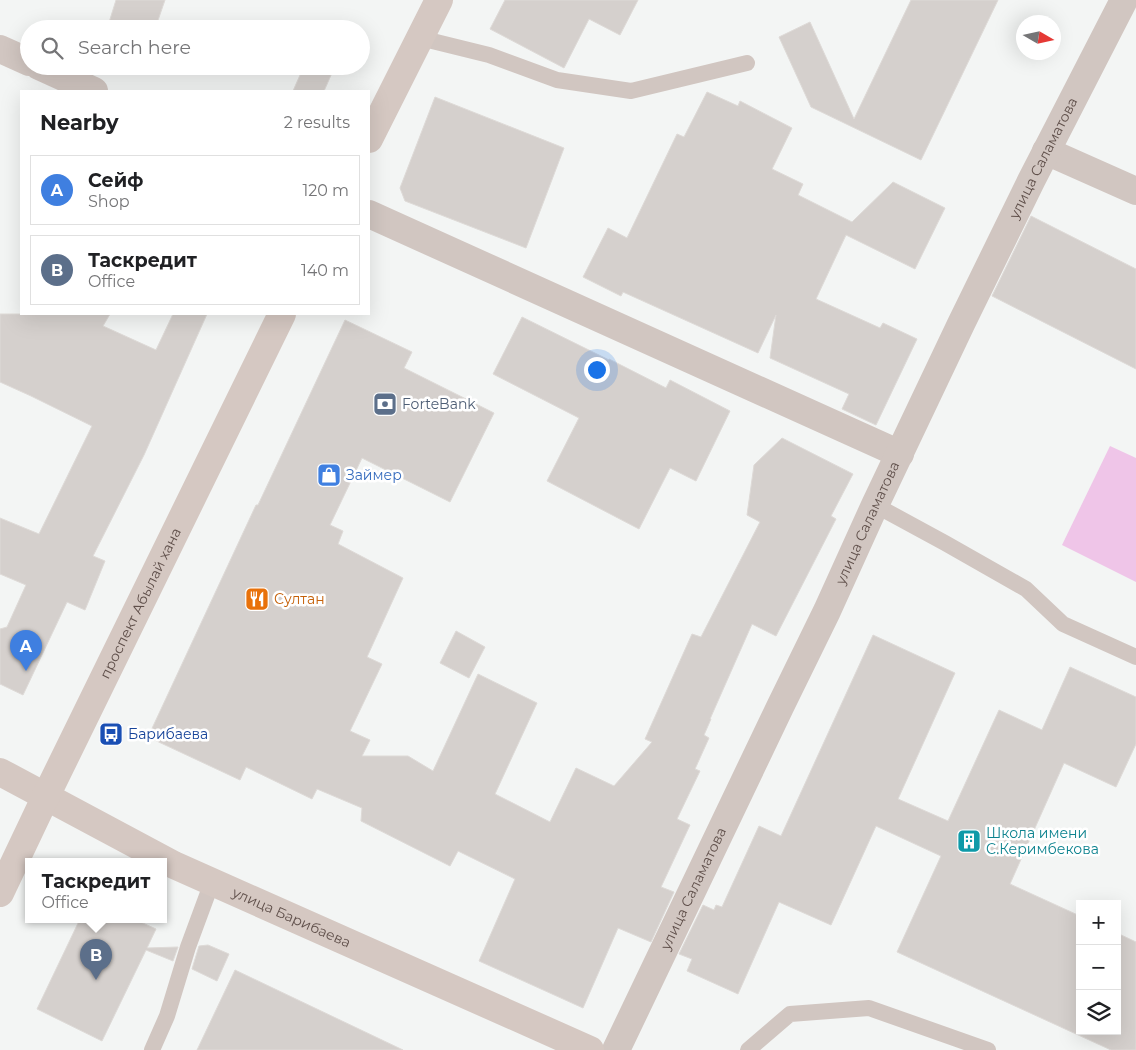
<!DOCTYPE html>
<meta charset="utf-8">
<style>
:root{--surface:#fff;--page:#f6f6f6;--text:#202124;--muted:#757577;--line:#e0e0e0;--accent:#7c3aed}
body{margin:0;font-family:Montserrat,sans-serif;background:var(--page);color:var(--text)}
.controls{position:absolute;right:15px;bottom:15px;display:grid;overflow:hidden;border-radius:0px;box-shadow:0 5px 20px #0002}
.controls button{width:45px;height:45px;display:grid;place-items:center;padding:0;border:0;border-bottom:1px solid var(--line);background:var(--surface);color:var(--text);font:25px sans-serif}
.compass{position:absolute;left:1016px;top:15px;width:45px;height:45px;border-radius:50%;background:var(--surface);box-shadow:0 5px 20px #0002;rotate:99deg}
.you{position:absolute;left:596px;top:369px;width:18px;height:18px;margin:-12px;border:4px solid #fff;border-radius:50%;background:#1a73e8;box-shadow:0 0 0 8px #1a73e833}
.badge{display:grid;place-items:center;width:32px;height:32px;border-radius:50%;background:var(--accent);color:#fff;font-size:16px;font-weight:700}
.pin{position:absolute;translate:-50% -41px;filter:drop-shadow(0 1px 2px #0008)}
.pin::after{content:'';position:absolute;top:26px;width:18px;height:15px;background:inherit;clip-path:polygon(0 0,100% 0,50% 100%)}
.popup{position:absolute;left:25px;top:858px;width:142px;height:65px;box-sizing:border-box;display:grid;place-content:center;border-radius:0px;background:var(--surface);filter:drop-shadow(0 1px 4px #0005);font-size:16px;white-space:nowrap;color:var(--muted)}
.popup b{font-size:19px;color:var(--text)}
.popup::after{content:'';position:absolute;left:50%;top:100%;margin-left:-10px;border:10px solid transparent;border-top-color:var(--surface)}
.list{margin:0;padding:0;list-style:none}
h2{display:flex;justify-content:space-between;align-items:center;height:65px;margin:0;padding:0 20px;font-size:21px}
h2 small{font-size:16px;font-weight:400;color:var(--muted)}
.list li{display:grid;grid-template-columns:32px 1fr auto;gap:15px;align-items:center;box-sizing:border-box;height:70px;margin:0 10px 10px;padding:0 10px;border:1px solid var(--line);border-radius:0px}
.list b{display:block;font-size:19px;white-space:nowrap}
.list p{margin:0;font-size:16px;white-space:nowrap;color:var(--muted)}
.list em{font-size:16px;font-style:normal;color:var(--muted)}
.icon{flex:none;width:28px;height:28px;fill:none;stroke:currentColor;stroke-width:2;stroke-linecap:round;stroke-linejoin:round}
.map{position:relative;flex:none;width:1136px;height:1050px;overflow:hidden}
.search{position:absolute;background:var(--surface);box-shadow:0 5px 20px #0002;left:20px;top:20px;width:350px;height:55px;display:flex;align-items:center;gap:12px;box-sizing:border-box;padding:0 18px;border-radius:28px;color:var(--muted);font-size:19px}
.panel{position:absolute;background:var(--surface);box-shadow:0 5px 20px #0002;left:20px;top:90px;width:350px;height:225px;border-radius:0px}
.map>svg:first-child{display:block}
</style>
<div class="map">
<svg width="1136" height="1050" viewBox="0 0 1136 1050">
<rect width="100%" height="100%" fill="#f3f5f4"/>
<polygon fill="#efc5e8" points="1110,446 1136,458 1136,582 1062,545"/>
<g fill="#d5d0cd" stroke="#dedad7">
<polygon points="116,0 165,0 155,29 107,29"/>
<polygon points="505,0 638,0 620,35 589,19 564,68 490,29"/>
<polygon points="911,0 998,0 921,160 811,107 779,37 810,22 854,119"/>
<polygon points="304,66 335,66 324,91 293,91"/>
<polygon points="707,92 738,106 740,101 792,128 772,169 803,184 798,195 852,222 893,182 945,208 915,269 846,235 816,299 880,328 883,323 917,339 876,425 842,409 849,394 770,358 776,315 758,353 623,292 621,296 583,277 608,228 627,238 677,134 684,137"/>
<polygon points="435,97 564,148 526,248 405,201 400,188"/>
<polygon points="1031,216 1136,269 1136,369 992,296"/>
<polygon points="0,314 110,314 103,326 156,350 173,314 207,314 144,455 93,556 105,561 85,610 67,602 23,695 0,684 0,629 7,627 26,585 0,574 0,518 39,534 92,426 31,396 0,382"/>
<polygon points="522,317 609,360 609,359 666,388 670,380 730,411 696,481 670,468 639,529 547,481 579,418 493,374"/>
<polygon points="345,320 412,352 404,368 494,413 450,502 362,458 330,525 343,531 338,544 403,578 367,657 382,664 350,731 370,740 362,756 408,756 433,771 478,674 537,703 495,794 550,822 576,768 614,786 652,742 645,739 692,634 701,637 760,522 747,515 754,465 782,438 853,474 831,516 836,519 776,636 752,624 710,719 711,719 704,735 709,738 695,769 700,771 677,819 690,825 661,887 674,892 651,942 618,928 583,1008 479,961 515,879 458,851 450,866 361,821 362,808 317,789 312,799 246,767 240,780 148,737 256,505 258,505"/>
<polygon points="456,631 485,647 469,678 440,663"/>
<polygon points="873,635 955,673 898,799 948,821 999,710 1042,730 1070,667 1136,697 1136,744 1116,787 1064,763 1010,884 1080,916 1080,1031 1117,1031 1117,933 1136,942 1136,1050 1111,1050 897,952 941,856 876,826 831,925 779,902 738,994 687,971 692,959 679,954 703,905 714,910 716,905 722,907 759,826 781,836"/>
<polygon points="80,919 134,919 156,929 147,948 178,947 173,961 146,950 102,1041 37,1009"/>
<polygon points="208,945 229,954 217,981 192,969 199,946"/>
<polygon points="235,970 403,1050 197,1050"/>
</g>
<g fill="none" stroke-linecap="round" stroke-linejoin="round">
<g stroke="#d1c6c1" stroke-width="16">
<polyline points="420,38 489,55 557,80 631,91 747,63"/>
<polyline points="875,505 945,543 1026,589 1063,624 1136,657"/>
<polyline points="152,1050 167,1016 188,947 212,882"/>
<polyline points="748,1050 790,1014 869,1008 988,1050"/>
</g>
<g stroke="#d1c6c1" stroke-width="28">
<polyline points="0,49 29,62"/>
<polyline points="39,66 94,91"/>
<polyline points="1046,151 1136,191"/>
<polyline points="369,214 900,454"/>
<path id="s1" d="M616,1050L780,707L827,611L875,505L961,324L1031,181L1124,0"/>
</g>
<g stroke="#d5c8c2" stroke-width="28">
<polyline points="369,139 439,0"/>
<path id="s2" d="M0,772L174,865L590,1050"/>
<path id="s3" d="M0,893L46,796L282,314"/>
</g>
</g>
<defs>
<g id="bank-square" transform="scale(1.25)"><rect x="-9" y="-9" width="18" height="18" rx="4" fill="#5c6f8a" stroke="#fff"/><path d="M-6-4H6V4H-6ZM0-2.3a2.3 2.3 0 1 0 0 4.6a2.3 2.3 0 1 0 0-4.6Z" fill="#fff"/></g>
<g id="shop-square" transform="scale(1.25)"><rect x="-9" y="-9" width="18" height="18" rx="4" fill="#3f7fe0" stroke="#fff"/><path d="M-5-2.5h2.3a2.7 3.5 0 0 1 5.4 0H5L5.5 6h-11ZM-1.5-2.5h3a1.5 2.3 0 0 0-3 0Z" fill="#fff"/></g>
<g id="restaurant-square" transform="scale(1.25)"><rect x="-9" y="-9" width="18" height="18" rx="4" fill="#e8710a" stroke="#fff"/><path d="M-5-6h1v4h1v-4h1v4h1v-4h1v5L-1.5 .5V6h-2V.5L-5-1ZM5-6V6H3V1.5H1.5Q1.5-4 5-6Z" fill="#fff"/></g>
<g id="bus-square" transform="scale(1.25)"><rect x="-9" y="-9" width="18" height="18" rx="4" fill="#1a4fb4" stroke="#fff"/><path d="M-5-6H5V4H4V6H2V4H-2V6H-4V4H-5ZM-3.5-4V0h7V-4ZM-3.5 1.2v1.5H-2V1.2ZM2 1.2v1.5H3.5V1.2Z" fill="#fff"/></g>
<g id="building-square" transform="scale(1.25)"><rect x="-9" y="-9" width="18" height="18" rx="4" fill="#0f9aa8" stroke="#fff"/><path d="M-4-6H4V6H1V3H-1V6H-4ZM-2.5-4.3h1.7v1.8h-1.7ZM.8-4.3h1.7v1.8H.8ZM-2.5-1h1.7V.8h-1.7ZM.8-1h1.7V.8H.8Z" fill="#fff"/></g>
</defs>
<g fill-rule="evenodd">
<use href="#bank-square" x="385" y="404"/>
<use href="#shop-square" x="329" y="475"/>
<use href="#restaurant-square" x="257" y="599"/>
<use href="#bus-square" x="111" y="734"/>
<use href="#building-square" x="969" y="841"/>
</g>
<g text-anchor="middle" stroke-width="5" stroke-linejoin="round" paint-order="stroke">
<g font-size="14" fill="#60504b" stroke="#fff">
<text dy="5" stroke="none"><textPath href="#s1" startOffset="989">улица Саламатова</textPath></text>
<text dy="5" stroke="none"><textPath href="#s1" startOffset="584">улица Саламатова</textPath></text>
<text dy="5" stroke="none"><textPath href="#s3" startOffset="322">проспект Абылай хана</textPath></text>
<text dy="5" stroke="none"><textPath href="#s1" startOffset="179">улица Саламатова</textPath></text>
<text dy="5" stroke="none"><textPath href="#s2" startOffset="326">улица Барибаева</textPath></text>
</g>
<g font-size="14" fill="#4e5e75" stroke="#fff" text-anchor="start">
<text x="402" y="409">ForteBank</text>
</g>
<g font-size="14" fill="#366cbe" stroke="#fff" text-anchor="start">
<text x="346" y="480">Займер</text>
</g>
<g font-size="14" fill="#c56008" stroke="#fff" text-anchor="start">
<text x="274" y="604">Султан</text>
</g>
<g font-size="14" fill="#164399" stroke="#fff" text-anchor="start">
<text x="128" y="739">Барибаева</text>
</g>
<g font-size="14" fill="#0d838f" stroke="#fff" text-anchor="start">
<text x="986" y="838">Школа имени<tspan x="986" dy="16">С.Керимбекова</tspan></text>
</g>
</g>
</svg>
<div class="controls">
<button>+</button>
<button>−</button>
<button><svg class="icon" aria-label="layers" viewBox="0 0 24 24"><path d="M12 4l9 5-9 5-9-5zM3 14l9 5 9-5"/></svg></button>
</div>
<svg class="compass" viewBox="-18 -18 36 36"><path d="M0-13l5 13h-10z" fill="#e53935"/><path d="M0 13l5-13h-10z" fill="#757577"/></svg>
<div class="you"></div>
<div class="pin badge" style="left:26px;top:671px;background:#3f7fe0">A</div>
<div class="pin badge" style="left:96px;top:980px;background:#5c6f8a">B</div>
<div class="popup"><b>Таскредит</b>Office</div>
<div class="search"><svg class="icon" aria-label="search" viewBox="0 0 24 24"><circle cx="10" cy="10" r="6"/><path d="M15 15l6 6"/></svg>Search here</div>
<section class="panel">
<h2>Nearby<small>2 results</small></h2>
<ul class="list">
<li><span class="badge" style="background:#3f7fe0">A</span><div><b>Сейф</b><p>Shop</p></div><em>120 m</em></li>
<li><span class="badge" style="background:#5c6f8a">B</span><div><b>Таскредит</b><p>Office</p></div><em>140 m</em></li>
</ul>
</section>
</div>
